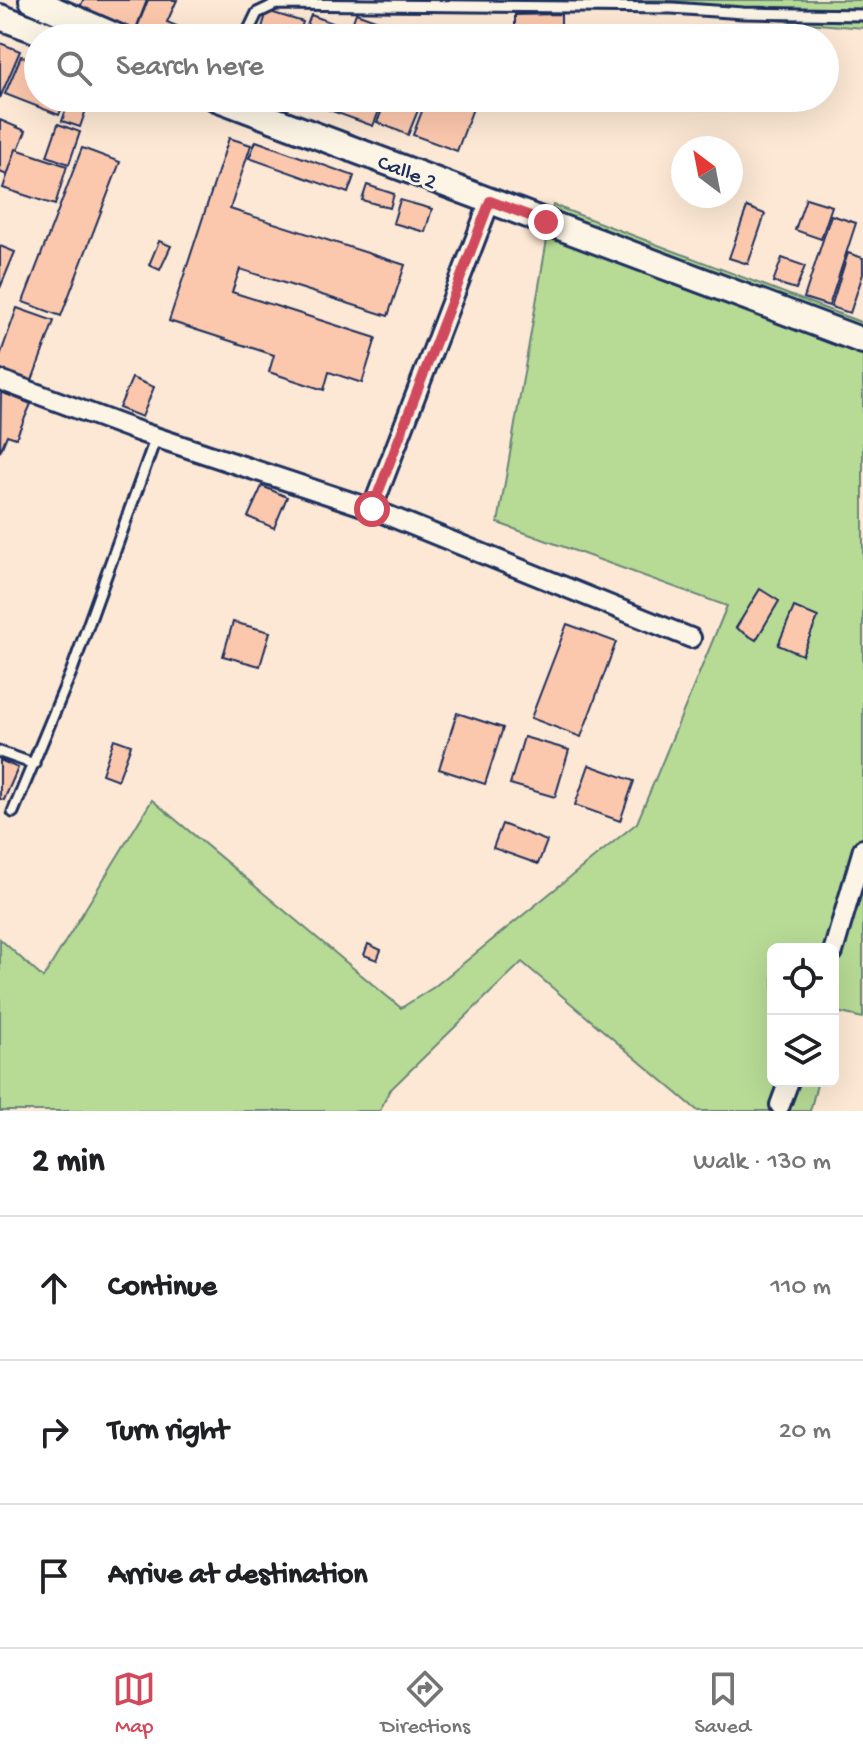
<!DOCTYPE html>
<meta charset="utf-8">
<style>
:root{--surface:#fff;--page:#f6f6f6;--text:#202124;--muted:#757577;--line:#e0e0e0;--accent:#d1495b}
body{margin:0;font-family:"Gochi Hand",sans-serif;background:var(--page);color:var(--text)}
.controls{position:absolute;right:24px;bottom:24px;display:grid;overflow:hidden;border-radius:12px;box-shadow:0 8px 32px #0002}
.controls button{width:72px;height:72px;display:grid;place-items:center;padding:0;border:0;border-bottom:2px solid var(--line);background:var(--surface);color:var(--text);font:40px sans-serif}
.compass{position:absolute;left:671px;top:136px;width:72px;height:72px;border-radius:50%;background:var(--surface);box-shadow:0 8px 32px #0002;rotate:328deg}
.stop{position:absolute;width:24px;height:24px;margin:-18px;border:6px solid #d1495b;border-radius:50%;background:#fff}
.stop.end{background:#d1495b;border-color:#fff;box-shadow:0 2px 8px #0008}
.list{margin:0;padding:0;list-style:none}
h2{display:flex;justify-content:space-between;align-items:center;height:104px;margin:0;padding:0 32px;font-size:34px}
h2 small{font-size:26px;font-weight:400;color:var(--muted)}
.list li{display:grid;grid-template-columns:52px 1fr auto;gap:24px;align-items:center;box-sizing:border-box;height:144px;padding:0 32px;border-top:2px solid var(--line)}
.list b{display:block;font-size:30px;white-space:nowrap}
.list em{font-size:26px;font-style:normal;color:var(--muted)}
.icon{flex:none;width:44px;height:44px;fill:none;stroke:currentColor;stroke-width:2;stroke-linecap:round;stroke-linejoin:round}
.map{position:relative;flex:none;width:863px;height:1111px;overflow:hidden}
.search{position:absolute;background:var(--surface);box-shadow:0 8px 32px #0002;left:24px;right:24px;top:24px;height:88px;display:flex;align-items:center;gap:20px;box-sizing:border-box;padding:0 28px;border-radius:44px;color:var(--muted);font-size:30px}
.sheet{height:536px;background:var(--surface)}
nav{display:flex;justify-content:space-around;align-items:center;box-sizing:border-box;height:112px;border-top:2px solid var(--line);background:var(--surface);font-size:22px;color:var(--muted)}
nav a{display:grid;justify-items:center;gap:4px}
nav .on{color:var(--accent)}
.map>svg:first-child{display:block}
</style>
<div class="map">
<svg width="863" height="1111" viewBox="0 0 863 1111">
<rect width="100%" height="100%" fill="#fce8d4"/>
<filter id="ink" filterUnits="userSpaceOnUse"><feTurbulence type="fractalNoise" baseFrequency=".0125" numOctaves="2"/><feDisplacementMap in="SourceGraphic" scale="16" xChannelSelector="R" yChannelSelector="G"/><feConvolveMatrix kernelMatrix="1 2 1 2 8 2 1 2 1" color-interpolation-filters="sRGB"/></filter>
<g filter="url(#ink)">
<g fill="#b7db95" stroke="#69857a" stroke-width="2">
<polygon points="546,0 863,0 863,28"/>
<polygon points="553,205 863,323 863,1018 837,1012 833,1024 833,949 773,949 773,1081 818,1081 810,1111 698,1111 522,962 389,1091 380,1111 0,1111 0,939 43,978 152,800 401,1008 434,987 637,823 727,606 498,523"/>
</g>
<g fill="#fcc8ad" stroke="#1b2f5e" stroke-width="2">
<polygon points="83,0 147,0 135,31 80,8"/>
<polygon points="148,0 177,0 167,22 205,38 161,38 137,28"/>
<polygon points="267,11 303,22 298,38 259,38"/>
<polygon points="356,13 392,26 387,38 347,38"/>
<polygon points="561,14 561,38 515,38 515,15"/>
<polygon points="311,15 349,29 346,38 302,38"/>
<polygon points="0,43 20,51 0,98"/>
<polygon points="21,56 38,63 38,98 66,98 59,115 5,94"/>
<polygon points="70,98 90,98 80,127 62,121"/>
<polygon points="325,98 384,98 373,126 321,107"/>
<polygon points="387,98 423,98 408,135 377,122"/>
<polygon points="427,98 462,98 475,103 457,151 413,135"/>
<polygon points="574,98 675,98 675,104 574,103"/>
<polygon points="0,120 26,131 7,175 0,172"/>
<polygon points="58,124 80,132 69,164 47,156"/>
<polygon points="229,138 251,145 230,209 405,265 388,316 240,269 232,292 376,338 362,383 329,372 324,390 269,372 274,355 169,321"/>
<polygon points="256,141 354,176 348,193 249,158"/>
<polygon points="82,148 120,162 61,316 23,302"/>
<polygon points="16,149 67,166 55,205 3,188"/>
<polygon points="367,185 394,194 390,208 362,200"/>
<polygon points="806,198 832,206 821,239 795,230"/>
<polygon points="400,200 432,209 425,232 393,223"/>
<polygon points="747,207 765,214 748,264 729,258"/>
<polygon points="831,215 856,223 829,306 804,298"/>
<polygon points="159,241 171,246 160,270 149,265"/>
<polygon points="0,246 15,252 0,288"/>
<polygon points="848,253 863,258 863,274 850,313 831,307"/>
<polygon points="782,258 805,266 796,289 773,282"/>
<polygon points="17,308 54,321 31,383 0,372 0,356"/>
<polygon points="132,378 154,387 142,417 119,408"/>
<polygon points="1,392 31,404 16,438 7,435 0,452"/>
<polygon points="262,486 287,497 274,528 248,517"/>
<polygon points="760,589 779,601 756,640 736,628"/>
<polygon points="794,607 818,617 802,655 778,645"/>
<polygon points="233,622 270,632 260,666 223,656"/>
<polygon points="567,624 616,642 581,737 531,718"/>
<polygon points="457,713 503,728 485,784 439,769"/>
<polygon points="524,737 569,750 555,797 510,784"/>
<polygon points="114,739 131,745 118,780 102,774"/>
<polygon points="0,760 18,768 4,800 0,799"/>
<polygon points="589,765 634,781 620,821 575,805"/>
<polygon points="502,824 547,841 538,864 493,848"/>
<polygon points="368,944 381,950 377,960 364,955"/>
</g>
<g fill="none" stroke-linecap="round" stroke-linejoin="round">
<g stroke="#1b2f5e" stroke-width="15">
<g id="service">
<polyline points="245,38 257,13 276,4 672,8 743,13 863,15"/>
<polyline points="0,752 34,764"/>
<polyline points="13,812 72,670 156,437"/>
</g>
</g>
<g stroke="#1b2f5e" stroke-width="24">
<g id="minor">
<polyline points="0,380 140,432 372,509 691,638"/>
<polyline points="372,509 490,201"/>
<polyline points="833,952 863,849"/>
<polyline points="780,1105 789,1081"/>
</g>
</g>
<g stroke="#1b2f5e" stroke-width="30">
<g id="secondary">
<polyline points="32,0 120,38"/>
<polyline points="0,17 57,38"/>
<polyline points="216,98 863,341"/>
</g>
</g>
<use href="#service" stroke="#fcf5e5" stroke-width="9"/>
<use href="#minor" stroke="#fcf5e5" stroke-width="18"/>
<use href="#secondary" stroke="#fcf5e5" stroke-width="24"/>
</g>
</g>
<g fill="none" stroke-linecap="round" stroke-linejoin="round" filter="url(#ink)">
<polyline stroke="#d1495b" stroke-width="10" points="372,509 490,201 546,222"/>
</g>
<g text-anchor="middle" stroke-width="6" stroke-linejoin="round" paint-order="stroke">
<g font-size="22" fill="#1b2f5e" stroke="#fcf5e5">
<text transform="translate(408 170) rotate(21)" y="8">Calle 2</text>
</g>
</g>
</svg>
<div class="controls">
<button><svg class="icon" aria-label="locate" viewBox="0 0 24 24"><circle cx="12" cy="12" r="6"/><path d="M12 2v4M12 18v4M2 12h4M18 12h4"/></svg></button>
<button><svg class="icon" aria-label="layers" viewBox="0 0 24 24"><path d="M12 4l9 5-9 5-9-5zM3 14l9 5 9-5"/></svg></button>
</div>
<svg class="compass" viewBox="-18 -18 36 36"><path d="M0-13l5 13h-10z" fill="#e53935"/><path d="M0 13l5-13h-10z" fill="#757577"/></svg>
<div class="stop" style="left:372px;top:509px"></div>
<div class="stop end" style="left:546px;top:222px"></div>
<div class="search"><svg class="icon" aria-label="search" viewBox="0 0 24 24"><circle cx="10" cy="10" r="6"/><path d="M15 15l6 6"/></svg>Search here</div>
</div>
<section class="sheet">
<h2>2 min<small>Walk · 130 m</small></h2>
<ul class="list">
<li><svg class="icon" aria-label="ahead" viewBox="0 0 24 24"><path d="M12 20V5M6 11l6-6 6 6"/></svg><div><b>Continue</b></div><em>110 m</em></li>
<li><svg class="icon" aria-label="right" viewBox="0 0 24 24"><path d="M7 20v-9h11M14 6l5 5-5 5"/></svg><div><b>Turn right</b></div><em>20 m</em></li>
<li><svg class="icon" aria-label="arrive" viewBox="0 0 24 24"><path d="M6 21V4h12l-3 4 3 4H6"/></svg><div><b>Arrive at destination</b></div></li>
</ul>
</section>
<nav>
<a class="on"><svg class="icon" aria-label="map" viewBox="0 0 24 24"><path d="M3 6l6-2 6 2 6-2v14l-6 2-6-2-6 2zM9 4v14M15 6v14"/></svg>Map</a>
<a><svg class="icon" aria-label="directions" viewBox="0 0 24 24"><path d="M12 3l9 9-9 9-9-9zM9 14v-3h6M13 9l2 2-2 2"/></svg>Directions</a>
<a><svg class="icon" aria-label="saved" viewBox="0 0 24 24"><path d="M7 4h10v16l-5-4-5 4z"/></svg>Saved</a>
</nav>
